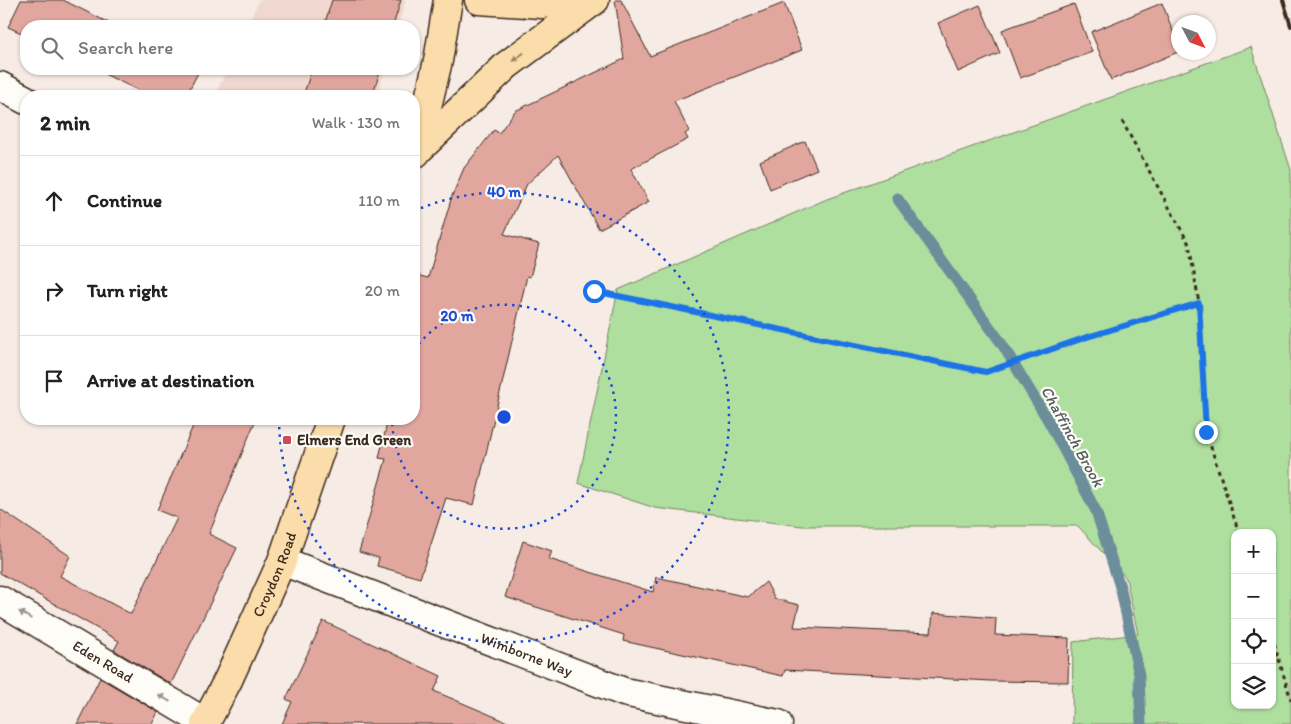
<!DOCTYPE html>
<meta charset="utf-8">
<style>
:root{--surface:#fff;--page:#f2f2f2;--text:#222;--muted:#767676;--line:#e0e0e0}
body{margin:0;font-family:Itim,sans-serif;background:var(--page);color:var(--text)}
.controls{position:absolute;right:15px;bottom:15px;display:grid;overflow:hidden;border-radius:10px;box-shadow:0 1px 4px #0004}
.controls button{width:45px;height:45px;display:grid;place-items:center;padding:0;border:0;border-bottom:1px solid var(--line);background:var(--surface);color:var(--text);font:25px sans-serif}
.compass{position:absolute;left:1171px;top:15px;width:45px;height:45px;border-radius:50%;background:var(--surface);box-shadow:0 1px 4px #0004;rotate:131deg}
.stop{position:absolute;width:15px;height:15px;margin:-11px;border:4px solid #1a73e8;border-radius:50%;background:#fff}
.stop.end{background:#1a73e8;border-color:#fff;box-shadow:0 1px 5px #0008}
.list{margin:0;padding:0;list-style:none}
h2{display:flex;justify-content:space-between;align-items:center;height:65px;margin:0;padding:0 20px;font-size:21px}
h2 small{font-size:16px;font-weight:400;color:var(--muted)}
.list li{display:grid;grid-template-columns:32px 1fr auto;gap:15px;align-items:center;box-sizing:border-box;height:90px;padding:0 20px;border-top:1px solid var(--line)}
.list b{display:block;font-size:19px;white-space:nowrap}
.list em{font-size:16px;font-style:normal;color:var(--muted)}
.icon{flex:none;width:28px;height:28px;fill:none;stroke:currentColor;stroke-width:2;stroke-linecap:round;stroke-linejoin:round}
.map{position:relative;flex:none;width:1291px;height:724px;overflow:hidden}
.search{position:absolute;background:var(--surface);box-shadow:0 1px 4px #0004;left:20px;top:20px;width:400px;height:55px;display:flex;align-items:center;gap:12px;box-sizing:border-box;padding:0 18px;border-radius:20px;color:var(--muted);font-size:19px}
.panel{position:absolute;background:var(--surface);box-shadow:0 1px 4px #0004;left:20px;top:90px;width:400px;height:335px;border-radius:20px}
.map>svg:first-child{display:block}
</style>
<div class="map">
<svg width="1291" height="724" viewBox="0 0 1291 724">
<rect width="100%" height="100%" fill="#f7ebe5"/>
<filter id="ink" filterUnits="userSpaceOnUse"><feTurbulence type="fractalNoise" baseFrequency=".02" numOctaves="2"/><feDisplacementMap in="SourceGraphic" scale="10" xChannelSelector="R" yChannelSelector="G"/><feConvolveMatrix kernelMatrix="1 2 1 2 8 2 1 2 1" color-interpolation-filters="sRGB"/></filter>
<g filter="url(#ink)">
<g fill="#f0d7d0">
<polygon points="259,0 406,0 398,26 247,26"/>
<polygon points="227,69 385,69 377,96 215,96"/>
</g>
<path fill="#aedf9f" stroke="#74845e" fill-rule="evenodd" d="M1251,47L1291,170V724H1072L1073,642L1138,634L1126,578L1078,526H802L655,508L578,483L618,290L827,199ZM1235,533H1272V705H1235Z"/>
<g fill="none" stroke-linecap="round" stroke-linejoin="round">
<polyline stroke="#6c8e9b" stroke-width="11" points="897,198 1002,344 1049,422 1096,511 1121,590 1139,675 1141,724"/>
</g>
<g fill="#e1a79f" stroke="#3b2a1e">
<polygon points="21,0 63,0 115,26 26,26 26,35 8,27"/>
<polygon points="332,0 401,0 393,26 324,26"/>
<polygon points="615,0 621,0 650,56 784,3 802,50 674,101 689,131 685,134 688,139 631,169 649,202 599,229 558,155 527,184 504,234 539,244 530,277 527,276 474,505 446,498 420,578 377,566 379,558 359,552 386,459 379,458 388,419 414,419 414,302 420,276 428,278 452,196 464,168 494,130 499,133 515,111 624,59"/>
<polygon points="1162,3 1178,44 1178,52 1111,80 1091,32"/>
<polygon points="1074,4 1092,52 1020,78 1002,30"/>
<polygon points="980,5 1000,53 958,72 938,23"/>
<polygon points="94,69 200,69 186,96 150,96"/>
<polygon points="312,69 381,69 372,96 303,96"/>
<polygon points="805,141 817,169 770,189 760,161"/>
<polygon points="196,419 256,419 209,534 237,548 171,684 114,650 119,641 0,573 0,509 70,556 60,576 131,614 177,518 157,510"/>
<polygon points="523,541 552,551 549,559 653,592 656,577 748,597 766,582 775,599 799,605 794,627 931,633 933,613 996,618 995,635 1069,638 1068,682 991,681 785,670 783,676 623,641 624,635 505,597"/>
<polygon points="323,621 441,676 434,691 512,724 282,724 292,702 286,699"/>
<polygon points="100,678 158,712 152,724 77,724"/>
</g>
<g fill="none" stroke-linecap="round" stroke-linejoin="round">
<g stroke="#3b2a1e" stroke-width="31">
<g id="street">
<polyline points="0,86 26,100"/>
<path id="s1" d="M282,561L624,692L778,724"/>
<path id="s2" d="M0,600L206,723"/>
</g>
</g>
<g stroke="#3b2a1e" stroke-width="31">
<g id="primary">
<polyline points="479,0 542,4 561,0"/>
<polyline points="417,151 507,65 595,0"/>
<polyline points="416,153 438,61 448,0"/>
<path id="s3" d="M205,724L228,680L282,561L331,419"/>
</g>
</g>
<g stroke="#3b2a1e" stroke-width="3" stroke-dasharray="4 4" stroke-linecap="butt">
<polyline points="1122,121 1189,244 1199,303 1206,432 1239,533"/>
<polyline points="594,291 986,372 1084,338 1199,303"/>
<polyline points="1272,636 1291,700"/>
</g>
<use href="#street" stroke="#fdfcf7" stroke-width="28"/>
<use href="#primary" stroke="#fbddab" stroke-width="28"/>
<polyline stroke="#3b2a1e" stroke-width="4" points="1283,0 1291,26"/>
</g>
<defs><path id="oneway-solid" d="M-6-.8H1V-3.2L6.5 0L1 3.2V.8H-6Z" transform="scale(1.25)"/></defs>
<use fill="#9b8464" href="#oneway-solid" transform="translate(518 57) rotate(144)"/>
<g fill="#9c938a">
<use href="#oneway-solid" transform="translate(25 615) rotate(-149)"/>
<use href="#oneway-solid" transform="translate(164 698) rotate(-149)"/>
</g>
</g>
<g fill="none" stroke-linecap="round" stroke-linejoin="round" filter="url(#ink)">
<polyline stroke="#1a73e8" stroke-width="6" points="594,291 986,372 1084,338 1199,303 1206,432"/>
</g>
<g fill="none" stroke="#1d4ed8" stroke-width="2.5" stroke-dasharray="2.5 5">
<path d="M414 350A112 112 0 1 1 392 419"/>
<path d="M414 211A225 225 0 1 1 279 419"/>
</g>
<rect fill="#d1495b" stroke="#fdfcf7" stroke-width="2" x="282" y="435" width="10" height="10" rx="2.5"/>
<g text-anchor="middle" stroke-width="4.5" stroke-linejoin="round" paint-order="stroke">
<g font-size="15" font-weight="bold" fill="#3b2a1e" stroke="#fdfcf7" text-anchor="start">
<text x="297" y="445">Elmers End Green</text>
</g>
<g font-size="15" fill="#3b2a1e" stroke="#fdfcf7">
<text dy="5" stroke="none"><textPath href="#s3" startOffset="165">Croydon Road</textPath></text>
<text dy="5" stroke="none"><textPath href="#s1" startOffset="262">Wimborne Way</textPath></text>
<text dy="5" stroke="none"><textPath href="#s2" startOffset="120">Eden Road</textPath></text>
</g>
<g font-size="16" font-style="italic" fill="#545c5d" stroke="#fdfcf7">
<text transform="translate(1073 436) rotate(61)" y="6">Chaffinch Brook</text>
</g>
</g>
<circle cx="504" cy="417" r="8" fill="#1d4ed8" stroke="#fdfcf7" stroke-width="2.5"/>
<g font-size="15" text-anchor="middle" font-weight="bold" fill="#1d4ed8" stroke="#fdfcf7" stroke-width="4.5" stroke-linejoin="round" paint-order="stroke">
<text x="504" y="197">40 m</text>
<text x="457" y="321">20 m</text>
</g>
</svg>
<div class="controls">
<button>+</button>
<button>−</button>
<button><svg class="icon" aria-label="locate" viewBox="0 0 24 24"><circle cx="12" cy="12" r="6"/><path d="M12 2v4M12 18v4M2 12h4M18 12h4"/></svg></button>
<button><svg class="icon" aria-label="layers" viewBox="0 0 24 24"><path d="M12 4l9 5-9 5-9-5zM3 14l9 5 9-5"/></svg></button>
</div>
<svg class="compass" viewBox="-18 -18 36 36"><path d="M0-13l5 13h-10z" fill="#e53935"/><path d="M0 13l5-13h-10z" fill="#767676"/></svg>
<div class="stop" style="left:594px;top:291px"></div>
<div class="stop end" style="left:1206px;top:432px"></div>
<div class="search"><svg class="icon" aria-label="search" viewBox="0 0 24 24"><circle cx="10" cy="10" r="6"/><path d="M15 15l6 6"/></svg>Search here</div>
<section class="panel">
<h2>2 min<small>Walk · 130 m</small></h2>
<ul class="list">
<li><svg class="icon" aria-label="ahead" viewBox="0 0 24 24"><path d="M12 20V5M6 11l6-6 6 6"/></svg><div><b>Continue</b></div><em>110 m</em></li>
<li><svg class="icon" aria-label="right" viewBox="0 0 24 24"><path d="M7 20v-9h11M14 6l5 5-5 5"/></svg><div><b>Turn right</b></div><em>20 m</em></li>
<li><svg class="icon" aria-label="arrive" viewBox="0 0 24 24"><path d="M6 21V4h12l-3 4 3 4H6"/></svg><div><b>Arrive at destination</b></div></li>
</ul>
</section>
</div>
